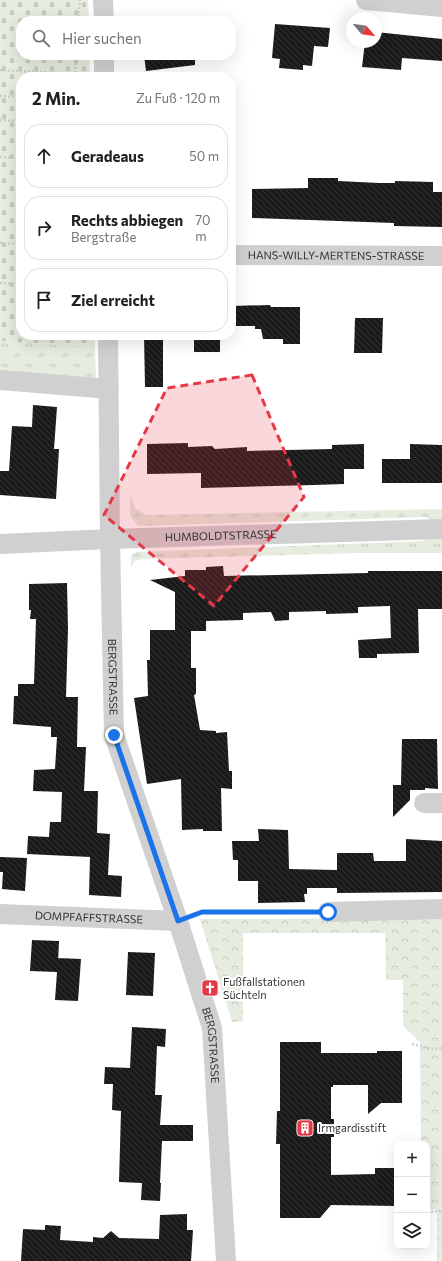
<!DOCTYPE html>
<html lang="de">
<meta charset="utf-8">
<style>
:root{--surface:#fff;--page:#f6f6f6;--text:#202124;--muted:#757577;--line:#e0e0e0}
body{margin:0;font-family:Commissioner,sans-serif;background:var(--page);color:var(--text)}
.controls{position:absolute;right:12px;bottom:12px;display:grid;overflow:hidden;border-radius:8px;box-shadow:0 4px 16px #0002}
.controls button{width:36px;height:36px;display:grid;place-items:center;padding:0;border:0;border-bottom:1px solid var(--line);background:var(--surface);color:var(--text);font:20px sans-serif}
.compass{position:absolute;left:346px;top:12px;width:36px;height:36px;border-radius:50%;background:var(--surface);box-shadow:0 4px 16px #0002;rotate:119deg}
.stop{position:absolute;width:12px;height:12px;margin:-9px;border:3px solid #1a73e8;border-radius:50%;background:#fff}
.stop.end{background:#1a73e8;border-color:#fff;box-shadow:0 1px 4px #0008}
.list{margin:0;padding:0;list-style:none}
h2{display:flex;justify-content:space-between;align-items:center;height:52px;margin:0;padding:0 16px;font-size:17px}
h2 small{font-size:13px;font-weight:400;color:var(--muted)}
.list li{display:grid;grid-template-columns:26px 1fr auto;gap:12px;align-items:center;box-sizing:border-box;height:64px;margin:0 8px 8px;padding:0 8px;border:1px solid var(--line);border-radius:16px}
.list b{display:block;font-size:15px;white-space:nowrap}
.list p{margin:0;font-size:13px;white-space:nowrap;color:var(--muted)}
.list em{font-size:13px;font-style:normal;color:var(--muted)}
.icon{flex:none;width:22px;height:22px;fill:none;stroke:currentColor;stroke-width:2;stroke-linecap:round;stroke-linejoin:round}
.map{position:relative;flex:none;width:442px;height:1261px;overflow:hidden}
.search{position:absolute;background:var(--surface);box-shadow:0 4px 16px #0002;left:16px;top:16px;width:220px;height:44px;display:flex;align-items:center;gap:10px;box-sizing:border-box;padding:0 14px;border-radius:16px;color:var(--muted);font-size:15px}
.panel{position:absolute;background:var(--surface);box-shadow:0 4px 16px #0002;left:16px;top:72px;width:220px;height:268px;border-radius:16px}
.map>svg:first-child{display:block}
</style>
<div class="map">
<svg width="442" height="1261" viewBox="0 0 442 1261">
<defs>
<pattern id="grass-tufts" width="24" height="20" patternUnits="userSpaceOnUse"><rect width="24" height="20" fill="#e6ecdf"/><path d="M3 7l-1-3M5 7V3M7 7l1-3M15 17l-1-3M17 17v-4M19 17l1-3" fill="none" stroke="#c6cbc0"/></pattern>
<pattern id="cemetery-stones" width="16" height="16" patternUnits="userSpaceOnUse"><rect width="16" height="16" fill="#e6ecdf"/><path d="M2 7V4a2 2 0 0 1 4 0v3zM10 15v-3a2 2 0 0 1 4 0v3z" fill="#c6cbc0"/></pattern>
<pattern id="park-crowns" width="20" height="18" patternUnits="userSpaceOnUse"><rect width="20" height="18" fill="#e6ecdf"/><path d="M2 6a3 3 0 1 1 6 0M12 15a3 3 0 1 1 6 0" fill="none" stroke="#c6cbc0"/></pattern>
<pattern id="building-back-hatch" width="6" height="6" patternUnits="userSpaceOnUse"><rect width="6" height="6" fill="#1a1a1a"/><path d="M-1 5l2 2M0 0l6 6M5-1l2 2" fill="none" stroke="#333"/></pattern>
</defs>
<rect width="100%" height="100%" fill="#fff"/>
<g fill="url(#grass-tufts)">
<polygon points="0,341 95,347 96,379 0,373"/>
<polygon points="130,495 136,509 147,515 442,509 442,524 436,524 426,517 138,526 130,516"/>
<polygon points="431,535 442,535 442,553 358,553 141,559 135,561 131,567 131,555 136,552 422,541"/>
</g>
<polygon fill="url(#cemetery-stones)" points="0,0 88,0 89,21 21,21 21,55 89,55 90,77 21,77 21,335 95,335 95,347 0,341"/>
<polygon fill="url(#park-crowns)" points="442,918 442,1261 437,1261 437,1209 427,1209 427,1144 421,1144 420,1042 403,1026 403,980 386,980 385,933 243,933 243,1021 232,1022 200,919"/>
<g fill="url(#building-back-hatch)">
<polygon points="275,24 330,28 328,47 314,46 312,66 303,65 303,70 279,68 280,59 272,58"/>
<polygon points="376,32 442,39 442,61 402,58 401,70 362,67 365,42 376,42"/>
<polygon points="144,55 195,55 195,65 146,71"/>
<polygon points="308,178 338,178 338,181 379,183 395,183 395,181 433,182 433,192 442,192 442,227 394,226 394,223 252,218 252,189 308,188"/>
<polygon points="270,305 271,307 300,307 300,344 283,344 283,339 263,339 261,329 255,329 255,326 231,326 231,306"/>
<polygon points="355,318 383,318 382,353 354,353"/>
<polygon points="144,335 163,335 163,387 145,387"/>
<rect x="194" y="335" width="26" height="17"/>
<polygon points="33,405 57,407 54,449 59,449 56,499 0,495 0,471 9,471 12,426 32,427"/>
<polygon points="188,443 188,447 212,446 215,449 247,447 247,451 332,449 332,445 364,444 364,469 344,469 344,484 314,485 201,488 201,473 147,474 147,444"/>
<polygon points="410,444 442,445 442,483 382,483 382,459 410,459"/>
<polygon points="223,566 224,576 368,573 368,571 442,571 442,609 418,609 419,653 377,654 377,658 359,658 358,640 391,638 390,606 358,607 358,613 326,614 326,611 289,612 289,620 275,621 271,612 243,613 243,620 206,621 206,631 191,631 191,668 196,668 196,694 194,695 200,730 216,731 216,733 227,732 229,771 232,771 232,789 221,788 222,831 203,831 203,829 182,830 181,779 147,784 134,698 148,696 147,660 150,660 150,630 175,630 175,592 150,580 185,576 185,570 206,570 206,567"/>
<polygon points="67,583 68,629 66,697 78,697 77,747 86,747 84,791 98,791 97,833 110,834 108,875 122,876 121,897 89,895 90,857 27,854 28,836 49,837 50,822 61,822 62,792 33,791 34,770 55,769 57,737 51,737 51,727 13,724 14,696 18,696 18,684 34,684 36,619 30,619 31,610 29,610 29,584"/>
<polygon points="402,739 437,739 438,789 425,788 425,790 410,790 410,800 393,817 393,785 401,785"/>
<polygon points="258,829 288,830 289,869 337,870 337,853 373,853 374,861 406,861 406,839 442,841 442,892 337,893 337,888 307,888 307,894 304,894 305,902 258,903 258,881 238,881 238,860 233,860 232,841 259,841"/>
<polygon points="0,857 27,858 25,891 2,889 3,872 0,872"/>
<polygon points="32,940 59,941 58,963 58,958 81,959 78,1001 55,1000 57,972 30,971"/>
<polygon points="128,952 155,953 153,996 126,995"/>
<polygon points="132,1027 166,1029 165,1047 157,1046 155,1095 162,1095 160,1125 193,1125 193,1141 162,1141 160,1183 161,1183 160,1201 141,1200 142,1183 119,1182 121,1111 112,1110 113,1084 104,1084 105,1067 130,1068"/>
<polygon points="280,1042 321,1042 321,1053 377,1053 377,1051 402,1051 402,1103 381,1103 368,1114 368,1085 333,1085 333,1087 331,1087 331,1119 334,1119 334,1137 331,1137 331,1175 375,1174 375,1168 397,1168 397,1206 331,1205 320,1218 280,1218 280,1144 276,1144 277,1111 280,1111"/>
<polygon points="187,1214 187,1230 193,1230 191,1261 21,1261 23,1229 45,1230 45,1225 61,1226 60,1240 93,1242 93,1237 103,1238 111,1231 119,1238 159,1239 160,1215"/>
</g>
<g fill="none" stroke-linecap="round" stroke-linejoin="round">
<g stroke="#cdcdcd" stroke-width="2.5" stroke-dasharray="2 2" stroke-linecap="butt">
<polyline points="78,21 80,0"/>
<polyline points="0,70 75,74"/>
<polyline points="75,77 76,55"/>
<polyline points="0,96 21,97"/>
<polyline points="0,120 21,121"/>
<polyline points="0,157 21,158"/>
<polyline points="0,243 21,244"/>
<polyline points="0,283 21,284"/>
<polyline points="196,914 202,912 309,912"/>
<polyline points="412,1044 433,1049 442,1048"/>
<polyline points="427,1212 442,1211"/>
</g>
<g stroke="#d0d0d0" stroke-width="20">
<polyline points="103,0 104,21"/>
<polyline points="366,0 442,7"/>
<polyline points="104,55 104,77"/>
<path id="s1" d="M231,255L442,256"/>
<path id="s2" d="M108,335L110,539L114,735L178,921L212,1028L226,1261"/>
<polyline points="0,380 109,389"/>
<path id="s3" d="M0,544L110,539L442,529"/>
<polyline points="424,803 442,803"/>
<polyline points="328,912 442,909"/>
<path id="s4" d="M0,914L178,921"/>
</g>
</g>
<g fill="none" stroke-linecap="round" stroke-linejoin="round">
<polyline stroke="#1a73e8" stroke-width="5" points="114,735 178,921 202,912 328,912"/>
</g>
<path fill="#e63946" fill-opacity="0.2" stroke="#e63946" stroke-width="3" stroke-dasharray="8 5" stroke-linejoin="round" d="M252,375L304,497L214,606L104,515L167,388Z"/>
<defs>
<g id="church-square" transform="scale(0.9)"><rect x="-9" y="-9" width="18" height="18" rx="4" fill="#e63946" stroke="#fff"/><path d="M-1.2-6h2.4v3.5h3.3v2.4h-3.3V6h-2.4V-.1h-3.3v-2.4h3.3Z" fill="#fff"/></g>
<g id="building-square" transform="scale(0.9)"><rect x="-9" y="-9" width="18" height="18" rx="4" fill="#e63946" stroke="#fff"/><path d="M-4-6H4V6H1V3H-1V6H-4ZM-2.5-4.3h1.7v1.8h-1.7ZM.8-4.3h1.7v1.8H.8ZM-2.5-1h1.7V.8h-1.7ZM.8-1h1.7V.8H.8Z" fill="#fff"/></g>
</defs>
<g fill-rule="evenodd">
<use href="#church-square" x="210" y="988"/>
<use href="#building-square" x="305" y="1128"/>
</g>
<g text-anchor="middle" stroke-width="4" stroke-linejoin="round" paint-order="stroke">
<g font-size="11" fill="#333" stroke="#fff">
<text dy="4" stroke="none"><textPath href="#s1" startOffset="105">HANS-WILLY-MERTENS-STRASSE</textPath></text>
<text dy="4" stroke="none"><textPath href="#s3" startOffset="221">HUMBOLDTSTRASSE</textPath></text>
<text dy="4" stroke="none"><textPath href="#s2" startOffset="342">BERGSTRASSE</textPath></text>
<text dy="4" stroke="none"><textPath href="#s4" startOffset="89">DOMPFAFFSTRASSE</textPath></text>
<text dy="4" stroke="none"><textPath href="#s2" startOffset="726">BERGSTRASSE</textPath></text>
</g>
<g font-size="11" fill="#333" stroke="#fff" text-anchor="start">
<text x="223" y="986">Fußfallstationen<tspan x="223" dy="13">Süchteln</tspan></text>
<text x="318" y="1132">Irmgardisstift</text>
</g>
</g>
</svg>
<div class="controls">
<button>+</button>
<button>−</button>
<button><svg class="icon" aria-label="layers" viewBox="0 0 24 24"><path d="M12 4l9 5-9 5-9-5zM3 14l9 5 9-5"/></svg></button>
</div>
<svg class="compass" viewBox="-18 -18 36 36"><path d="M0-13l5 13h-10z" fill="#e53935"/><path d="M0 13l5-13h-10z" fill="#757577"/></svg>
<div class="stop" style="left:328px;top:912px"></div>
<div class="stop end" style="left:114px;top:735px"></div>
<div class="search"><svg class="icon" aria-label="search" viewBox="0 0 24 24"><circle cx="10" cy="10" r="6"/><path d="M15 15l6 6"/></svg>Hier suchen</div>
<section class="panel">
<h2>2 Min.<small>Zu Fuß · 120 m</small></h2>
<ul class="list">
<li><svg class="icon" aria-label="ahead" viewBox="0 0 24 24"><path d="M12 20V5M6 11l6-6 6 6"/></svg><div><b>Geradeaus</b></div><em>50 m</em></li>
<li><svg class="icon" aria-label="right" viewBox="0 0 24 24"><path d="M7 20v-9h11M14 6l5 5-5 5"/></svg><div><b>Rechts abbiegen</b><p>Bergstraße</p></div><em>70 m</em></li>
<li><svg class="icon" aria-label="arrive" viewBox="0 0 24 24"><path d="M6 21V4h12l-3 4 3 4H6"/></svg><div><b>Ziel erreicht</b></div></li>
</ul>
</section>
</div>
